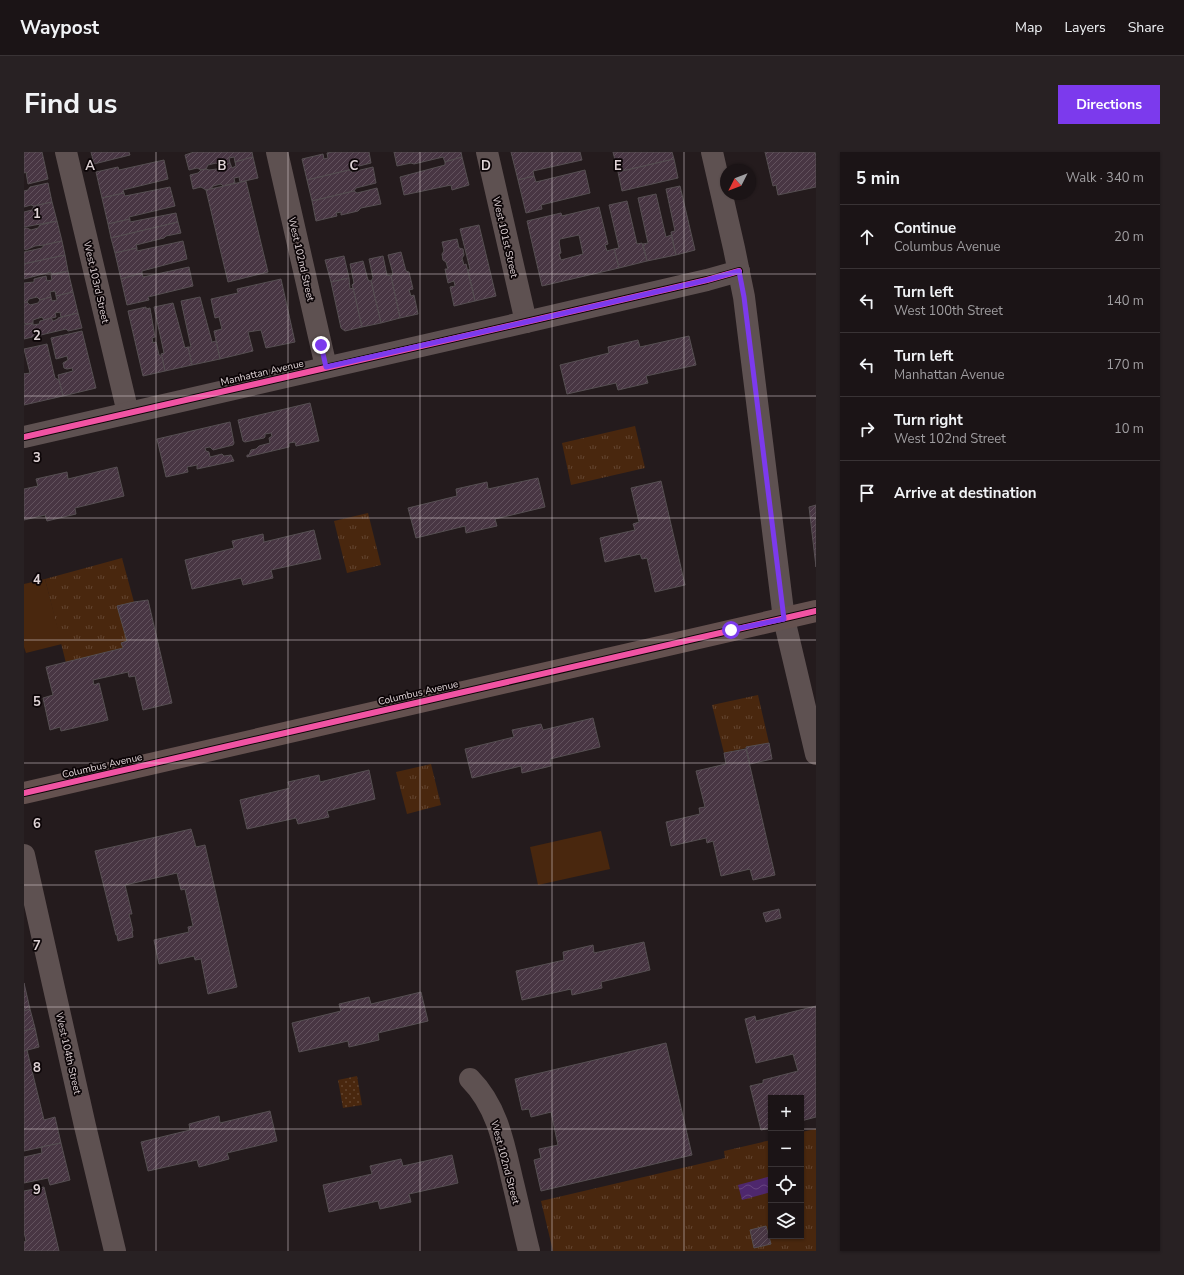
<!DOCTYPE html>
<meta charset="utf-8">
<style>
:root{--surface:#1b1416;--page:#282123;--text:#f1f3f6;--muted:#a09ea1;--line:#393335;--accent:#7c3aed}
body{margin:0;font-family:"Nunito Sans",sans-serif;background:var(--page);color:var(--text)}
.controls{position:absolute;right:12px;bottom:12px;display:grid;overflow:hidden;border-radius:0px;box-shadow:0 1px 3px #0004}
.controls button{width:36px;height:36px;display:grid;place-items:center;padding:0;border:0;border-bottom:1px solid var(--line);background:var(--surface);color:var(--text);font:20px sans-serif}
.compass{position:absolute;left:696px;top:12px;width:36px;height:36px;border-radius:50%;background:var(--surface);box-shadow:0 1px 3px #0004;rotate:228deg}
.stop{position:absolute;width:12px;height:12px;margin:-9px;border:3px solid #7c3aed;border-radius:50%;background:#fff}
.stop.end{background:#7c3aed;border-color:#fff;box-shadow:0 1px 4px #0008}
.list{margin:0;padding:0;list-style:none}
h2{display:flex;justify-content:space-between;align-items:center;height:52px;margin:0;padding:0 16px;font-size:17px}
h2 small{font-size:13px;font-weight:400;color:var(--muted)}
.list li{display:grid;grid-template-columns:26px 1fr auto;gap:12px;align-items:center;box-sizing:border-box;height:64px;padding:0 16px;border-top:1px solid var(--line)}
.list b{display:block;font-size:15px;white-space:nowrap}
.list p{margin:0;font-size:13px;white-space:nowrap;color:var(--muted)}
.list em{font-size:13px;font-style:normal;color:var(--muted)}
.icon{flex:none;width:22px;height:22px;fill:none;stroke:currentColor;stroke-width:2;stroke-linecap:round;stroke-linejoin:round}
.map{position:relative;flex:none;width:792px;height:1099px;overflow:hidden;border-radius:0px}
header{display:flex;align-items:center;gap:24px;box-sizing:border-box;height:56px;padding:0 20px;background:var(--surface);border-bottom:1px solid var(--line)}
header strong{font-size:19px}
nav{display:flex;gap:22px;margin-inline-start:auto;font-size:14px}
.intro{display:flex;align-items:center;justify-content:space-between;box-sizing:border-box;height:96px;padding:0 24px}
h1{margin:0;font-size:28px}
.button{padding:10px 18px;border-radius:0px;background:var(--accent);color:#fff;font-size:14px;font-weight:700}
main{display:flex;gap:24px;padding:0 24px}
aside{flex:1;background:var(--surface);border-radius:0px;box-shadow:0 1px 3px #0004}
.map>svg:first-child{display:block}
</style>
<header>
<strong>Waypost</strong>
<nav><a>Map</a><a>Layers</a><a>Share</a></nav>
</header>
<div class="intro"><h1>Find us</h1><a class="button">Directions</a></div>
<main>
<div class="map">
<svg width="792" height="1099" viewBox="0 0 792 1099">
<defs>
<pattern id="park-tufts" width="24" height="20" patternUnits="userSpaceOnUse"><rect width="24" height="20" fill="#49270e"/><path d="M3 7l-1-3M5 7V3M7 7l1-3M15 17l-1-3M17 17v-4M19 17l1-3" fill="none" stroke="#634530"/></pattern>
<pattern id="garden-dots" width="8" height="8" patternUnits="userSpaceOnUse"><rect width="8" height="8" fill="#49270e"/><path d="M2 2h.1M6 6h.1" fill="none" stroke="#634530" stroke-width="1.8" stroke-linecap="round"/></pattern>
<pattern id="water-waves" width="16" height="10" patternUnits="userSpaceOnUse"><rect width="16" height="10" fill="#4e276d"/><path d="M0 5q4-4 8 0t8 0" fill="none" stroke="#674581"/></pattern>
<pattern id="building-hatch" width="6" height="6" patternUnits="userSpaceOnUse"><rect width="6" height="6" fill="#483643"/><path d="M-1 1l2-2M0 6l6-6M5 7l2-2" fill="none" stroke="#62525d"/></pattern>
</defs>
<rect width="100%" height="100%" fill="#241b1d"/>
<g fill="#49270e">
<polygon points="21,427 38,492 2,501 0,495 0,432"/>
<polygon points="577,679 586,717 514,733 506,695"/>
</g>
<g fill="url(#park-tufts)">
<polygon points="611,274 621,316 547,333 538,291"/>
<polygon points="344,361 357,413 323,421 310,369"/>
<polygon points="98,406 110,450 93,454 103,489 97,491 99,496 42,511 21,427"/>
<polygon points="734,543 745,591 700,601 688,553"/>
<polygon points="407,612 417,653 383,662 372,620"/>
<polygon points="792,977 792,1099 529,1099 517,1049 701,1006 700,999 747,988 747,1084 777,1084 777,980"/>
</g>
<polygon fill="url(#garden-dots)" points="333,924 338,953 319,956 314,928"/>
<polygon fill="url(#water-waves)" points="747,1024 747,1040 718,1048 714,1033"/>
<g fill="url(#building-hatch)" stroke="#564f52" fill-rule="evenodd">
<polygon points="0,0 18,0 24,27 4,32 2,20 0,21"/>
<polygon points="67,0 105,0 106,3 70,12"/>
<polygon points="170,0 228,0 229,5 211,10 210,5 205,6 206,11 195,14 192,11 184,13 182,17 177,18 173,16 165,18 161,3"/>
<polygon points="309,0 345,0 347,11 327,16 325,18 283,28 278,7 299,2 300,7 304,6 303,1"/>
<polygon points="370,0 437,0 438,5 421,10 419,5 390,12 387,11 373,14"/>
<polygon points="487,0 556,0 558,8 509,19 510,24 494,28"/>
<polygon points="589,0 648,0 650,7 594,20"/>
<polygon points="741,0 791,0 792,5 792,35 754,43 752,33 749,34"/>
<polygon points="229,5 234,26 216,30 215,25 210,26 211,31 199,34 197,32 189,34 187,37 182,38 177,35 169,37 166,23 174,21 177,18 182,17 185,18 193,17 195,14 206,11 208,16 212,14 211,10"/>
<polygon points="438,5 445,33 428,38 427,33 380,43 376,25 421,13 421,10"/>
<polygon points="650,7 654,26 598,39 594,20"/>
<polygon points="140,8 144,27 99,38 100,41 78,46 72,20 94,15 95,18"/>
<polygon points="349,15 352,31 332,36 330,39 288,49 283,28 325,18 328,20"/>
<polygon points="561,18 566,41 517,53 518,57 502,61 494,28 510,24 512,30"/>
<polygon points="222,29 244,120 204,130 182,38"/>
<polygon points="24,31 28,50 10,54 7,53 0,55 0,39 4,38 6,35"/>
<polygon points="656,34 671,98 652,103 647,80 651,79 642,37"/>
<polygon points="146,35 151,54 105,65 106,67 84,72 78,46 100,41 101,44"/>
<polygon points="353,36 357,52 337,56 334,59 317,63 317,60 312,61 313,64 292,69 288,49 330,39 333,41"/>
<polygon points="632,42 642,85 647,83 652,103 623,109 619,92 624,91 614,46"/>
<polygon points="603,49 613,92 618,91 623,109 595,116 590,97 595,96 585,53"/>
<polygon points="28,50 33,69 0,75 0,60 8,58 10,54"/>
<path d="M575,55L584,92L581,93L583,99L590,97L595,116L518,134L503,69L537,61L538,64ZM555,83L559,102L537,108L535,102L537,101L535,90L536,87Z"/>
<polygon points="152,61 154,70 87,86 84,72 106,67 106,70"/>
<polygon points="33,69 38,89 20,93 11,94 2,98 0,97 0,76 3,76 7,78 14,76 16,73"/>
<polygon points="154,70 157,81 142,84 140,86 112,93 113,96 91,101 87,86"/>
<polygon points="455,73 472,144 451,149 444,118 446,117 436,77"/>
<polygon points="433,87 435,96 439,97 440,103 438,106 440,113 442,112 451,149 430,154 426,135 431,134 430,129 424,131 421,117 424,117 422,110 419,108 418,102 420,99 418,90"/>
<polygon points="38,89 41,103 0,112 0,100 18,96 20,93"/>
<polygon points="159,89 163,107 118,119 118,121 97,127 91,101 113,96 113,99"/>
<polygon points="377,100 382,119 385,120 389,137 385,138 387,144 390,143 394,162 376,166 367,124 369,122 364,103"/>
<polygon points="41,103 44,119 28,122 27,120 0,127 0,112"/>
<polygon points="320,104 325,126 307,130 301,108"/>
<polygon points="359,104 363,123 367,124 376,166 357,171 347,129 349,126 345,107"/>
<polygon points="339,109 344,128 347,129 357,171 338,175 329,136 328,133 330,131 326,112"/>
<polygon points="165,115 169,134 124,145 125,148 103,153 97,127 118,121 119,125"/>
<polygon points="44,119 49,140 32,144 31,139 26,140 27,145 16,148 13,145 5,147 3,150 0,151 0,131 10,130 10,127 22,124 23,129 28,128 27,123"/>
<polygon points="325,126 326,137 329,136 338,175 321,179 317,176 307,130"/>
<polygon points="257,127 271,190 242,196 237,178 224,180 229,199 196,207 190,179 198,177 195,165 191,166 187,147 214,141 213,137"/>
<polygon points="49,140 54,161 37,165 36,160 31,161 32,165 20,168 18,165 9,168 9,171 3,172 0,171 0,151 3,150 6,153 14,151 16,148 27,145 28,149 33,148 32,144"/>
<polygon points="176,145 188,190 192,189 196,207 168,213 164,195 167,195 157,149"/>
<polygon points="149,151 161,196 164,195 168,213 141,219 137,202 140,201 130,155"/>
<polygon points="122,155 122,157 126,156 131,185 128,186 129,191 132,190 135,203 138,205 141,219 119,224 104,159"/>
<polygon points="54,161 58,176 44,179 42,177 0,187 0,173 9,171 9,173 15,172 16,169 27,166 29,169 34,167 34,166"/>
<polygon points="58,179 72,236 39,244 34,223 49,219 48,216 43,217 40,216 39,211 44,208 43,204 32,207 27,186"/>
<polygon points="665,184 672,213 622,224 624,231 594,238 592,231 543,242 536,213 585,201 584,195 614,188 616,195"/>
<polygon points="23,192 31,226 35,228 39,244 0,253 0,221 0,222 6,221 0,197"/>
<polygon points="286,251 295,289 272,294 271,290 265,291 265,295 223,305 223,303 225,303 227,298 232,297 235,294 246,291 245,286 248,284 247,281 241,282 241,285 240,286 221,290 219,289 214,268"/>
<polygon points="206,270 210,291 209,293 189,298 186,295 181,296 182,299 185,300 186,305 198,302 200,304 207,303 210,309 173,317 173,313 163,315 164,320 142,325 133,287"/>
<polygon points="93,315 100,344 51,356 52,362 23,369 21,363 0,368 0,337 14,334 12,327 43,320 44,327"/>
<polygon points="514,326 521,355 471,367 473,374 442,381 441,374 392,386 384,356 433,344 432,337 463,330 464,337"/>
<polygon points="637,329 661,433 631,440 623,406 618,407 616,402 581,410 576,386 611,378 609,372 615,370 607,336"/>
<polygon points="792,353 792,415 785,355"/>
<polygon points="290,378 297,407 247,418 249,426 219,433 217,426 168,437 161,408 210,396 208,389 239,382 240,390"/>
<polygon points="124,448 148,551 119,558 111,524 105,525 104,520 69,528 70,533 75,531 84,568 37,579 36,575 26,578 19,546 29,543 22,515 99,496 97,491 103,489 93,454 110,450"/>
<polygon points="569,566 576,595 526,607 527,614 498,621 497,614 448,626 441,597 490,585 488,578 517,572 519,578"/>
<polygon points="745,591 748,607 726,612 722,595"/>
<polygon points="722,597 751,723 729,728 726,717 697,724 689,689 683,691 682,686 647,694 642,670 676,662 675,656 681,655 672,619 702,612 700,601"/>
<polygon points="345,618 351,647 303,659 305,665 274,672 272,666 223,677 216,648 266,636 264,630 295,623 296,630"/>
<polygon points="167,677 172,695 181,693 213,835 184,842 177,807 171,808 170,804 135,812 130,788 165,780 164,775 169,774 161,737 157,738 153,721 101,733 108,762 105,762 109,779 108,779 109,785 94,789 93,783 92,783 71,699"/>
<polygon points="755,757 757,766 742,770 739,761"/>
<polygon points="620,790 626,818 577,830 578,836 548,843 547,837 498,848 492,819 540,808 539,800 569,793 570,801"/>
<polygon points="0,831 6,857 0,859"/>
<polygon points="397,840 404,869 354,881 355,888 325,895 324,889 275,900 268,871 317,859 315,852 345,845 347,852"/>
<polygon points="792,854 792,965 777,969 777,946 747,946 747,976 737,978 726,934 739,931 739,928 774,919 769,902 732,911 721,867 731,864 732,869"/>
<polygon points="6,857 11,876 0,879 0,859"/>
<polygon points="11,876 15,895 0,899 0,879"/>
<polygon points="642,891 668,1003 517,1039 510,1008 517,1006 515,997 534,993 527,960 507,965 505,957 498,958 491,927"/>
<polygon points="3,898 20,968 31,965 37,991 0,999 0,899"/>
<polygon points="246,959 253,989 203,1001 205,1007 175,1015 173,1008 124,1019 117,990 166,978 165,972 195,964 196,971"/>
<polygon points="37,991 46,1028 26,1033 24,1026 0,1031 0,1005 18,1001 17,995"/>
<polygon points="428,1003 434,1031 385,1042 387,1050 356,1057 354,1049 305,1060 299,1033 348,1022 346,1014 377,1007 379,1014"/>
<polygon points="20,1035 35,1099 0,1099 0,1090 2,1089 0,1080 0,1039"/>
<polygon points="742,1074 747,1092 730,1096 726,1078"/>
</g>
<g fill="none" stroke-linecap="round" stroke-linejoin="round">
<g stroke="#5e5151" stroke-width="22">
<polyline points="42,0 104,261"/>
<polyline points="253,0 302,215"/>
<polyline points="463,0 502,170"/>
<polyline points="688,0 710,96 720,145 760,467 792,602"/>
<polyline points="0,285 502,170 683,128 715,119"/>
<polyline points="0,703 61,974 91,1099"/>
<path d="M446,927C473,954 480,992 488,1027C494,1051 499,1075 505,1099"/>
</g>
<polyline stroke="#64514f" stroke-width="22" points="0,641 792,459"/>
<g stroke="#0c0507" stroke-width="8">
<g id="cycleway">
<polyline points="0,285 502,170 683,128 715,119"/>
<polyline points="0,641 792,459"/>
</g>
</g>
<use href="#cycleway" stroke="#f153a3" stroke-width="6"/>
</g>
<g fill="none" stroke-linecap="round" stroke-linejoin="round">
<polyline stroke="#7c3aed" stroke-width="5" points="297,193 302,215 502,170 683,128 715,119 720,145 760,467 707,478"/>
</g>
<path fill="none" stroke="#e0d4d7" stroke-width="1" stroke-opacity="0.55" d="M132,0V1099M264,0V1099M396,0V1099M528,0V1099M660,0V1099M0,122H792M0,244H792M0,366H792M0,488H792M0,611H792M0,733H792M0,855H792M0,977H747M777,977H792"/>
<g text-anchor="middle" stroke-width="3.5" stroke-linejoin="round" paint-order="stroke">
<g font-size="10" fill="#e0d4d7" stroke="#0c0507">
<text transform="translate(482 85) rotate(77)" y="4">West 101st Street</text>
<text transform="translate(278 107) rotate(77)" y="4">West 102nd Street</text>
<text transform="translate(73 130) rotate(77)" y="4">West 103rd Street</text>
<text transform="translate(238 220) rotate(-13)" y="4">Manhattan Avenue</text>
<text transform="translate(394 540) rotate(-13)" y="4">Columbus Avenue</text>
<text transform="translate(78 613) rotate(-13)" y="4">Columbus Avenue</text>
<text transform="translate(45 901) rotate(77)" y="4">West 104th Street</text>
<text transform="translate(482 1010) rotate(75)" y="4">West 102nd Street</text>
</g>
</g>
<g font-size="13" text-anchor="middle" font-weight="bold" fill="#e0d4d7" stroke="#0c0507" stroke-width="3.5" stroke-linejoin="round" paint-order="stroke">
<text x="66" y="18">A</text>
<text x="198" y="18">B</text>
<text x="330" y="18">C</text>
<text x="462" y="18">D</text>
<text x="594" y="18">E</text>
<text x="13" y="66">1</text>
<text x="13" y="188">2</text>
<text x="13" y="310">3</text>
<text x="13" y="432">4</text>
<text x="13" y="554">5</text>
<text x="13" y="676">6</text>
<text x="13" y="798">7</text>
<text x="13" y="920">8</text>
<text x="13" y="1042">9</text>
</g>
</svg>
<div class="controls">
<button>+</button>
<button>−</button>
<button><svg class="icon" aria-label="locate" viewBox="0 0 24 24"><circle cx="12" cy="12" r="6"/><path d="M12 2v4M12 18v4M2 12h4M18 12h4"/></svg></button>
<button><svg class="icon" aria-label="layers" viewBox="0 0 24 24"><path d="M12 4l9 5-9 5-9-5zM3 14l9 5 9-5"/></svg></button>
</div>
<svg class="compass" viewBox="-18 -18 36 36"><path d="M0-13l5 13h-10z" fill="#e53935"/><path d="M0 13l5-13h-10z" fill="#a09ea1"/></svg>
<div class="stop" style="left:707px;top:478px"></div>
<div class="stop end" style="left:297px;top:193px"></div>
</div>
<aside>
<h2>5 min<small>Walk · 340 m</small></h2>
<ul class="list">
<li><svg class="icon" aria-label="ahead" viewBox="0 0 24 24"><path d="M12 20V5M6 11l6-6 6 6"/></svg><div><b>Continue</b><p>Columbus Avenue</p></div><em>20 m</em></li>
<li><svg class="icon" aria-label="left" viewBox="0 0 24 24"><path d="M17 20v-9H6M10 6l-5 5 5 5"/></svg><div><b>Turn left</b><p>West 100th Street</p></div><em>140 m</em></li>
<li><svg class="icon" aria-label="left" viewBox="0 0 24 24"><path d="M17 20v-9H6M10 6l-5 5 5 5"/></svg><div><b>Turn left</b><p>Manhattan Avenue</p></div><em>170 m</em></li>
<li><svg class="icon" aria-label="right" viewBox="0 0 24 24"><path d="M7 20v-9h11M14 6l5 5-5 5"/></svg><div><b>Turn right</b><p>West 102nd Street</p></div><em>10 m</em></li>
<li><svg class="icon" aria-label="arrive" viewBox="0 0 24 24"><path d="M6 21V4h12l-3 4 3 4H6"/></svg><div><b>Arrive at destination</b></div></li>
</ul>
</aside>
</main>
